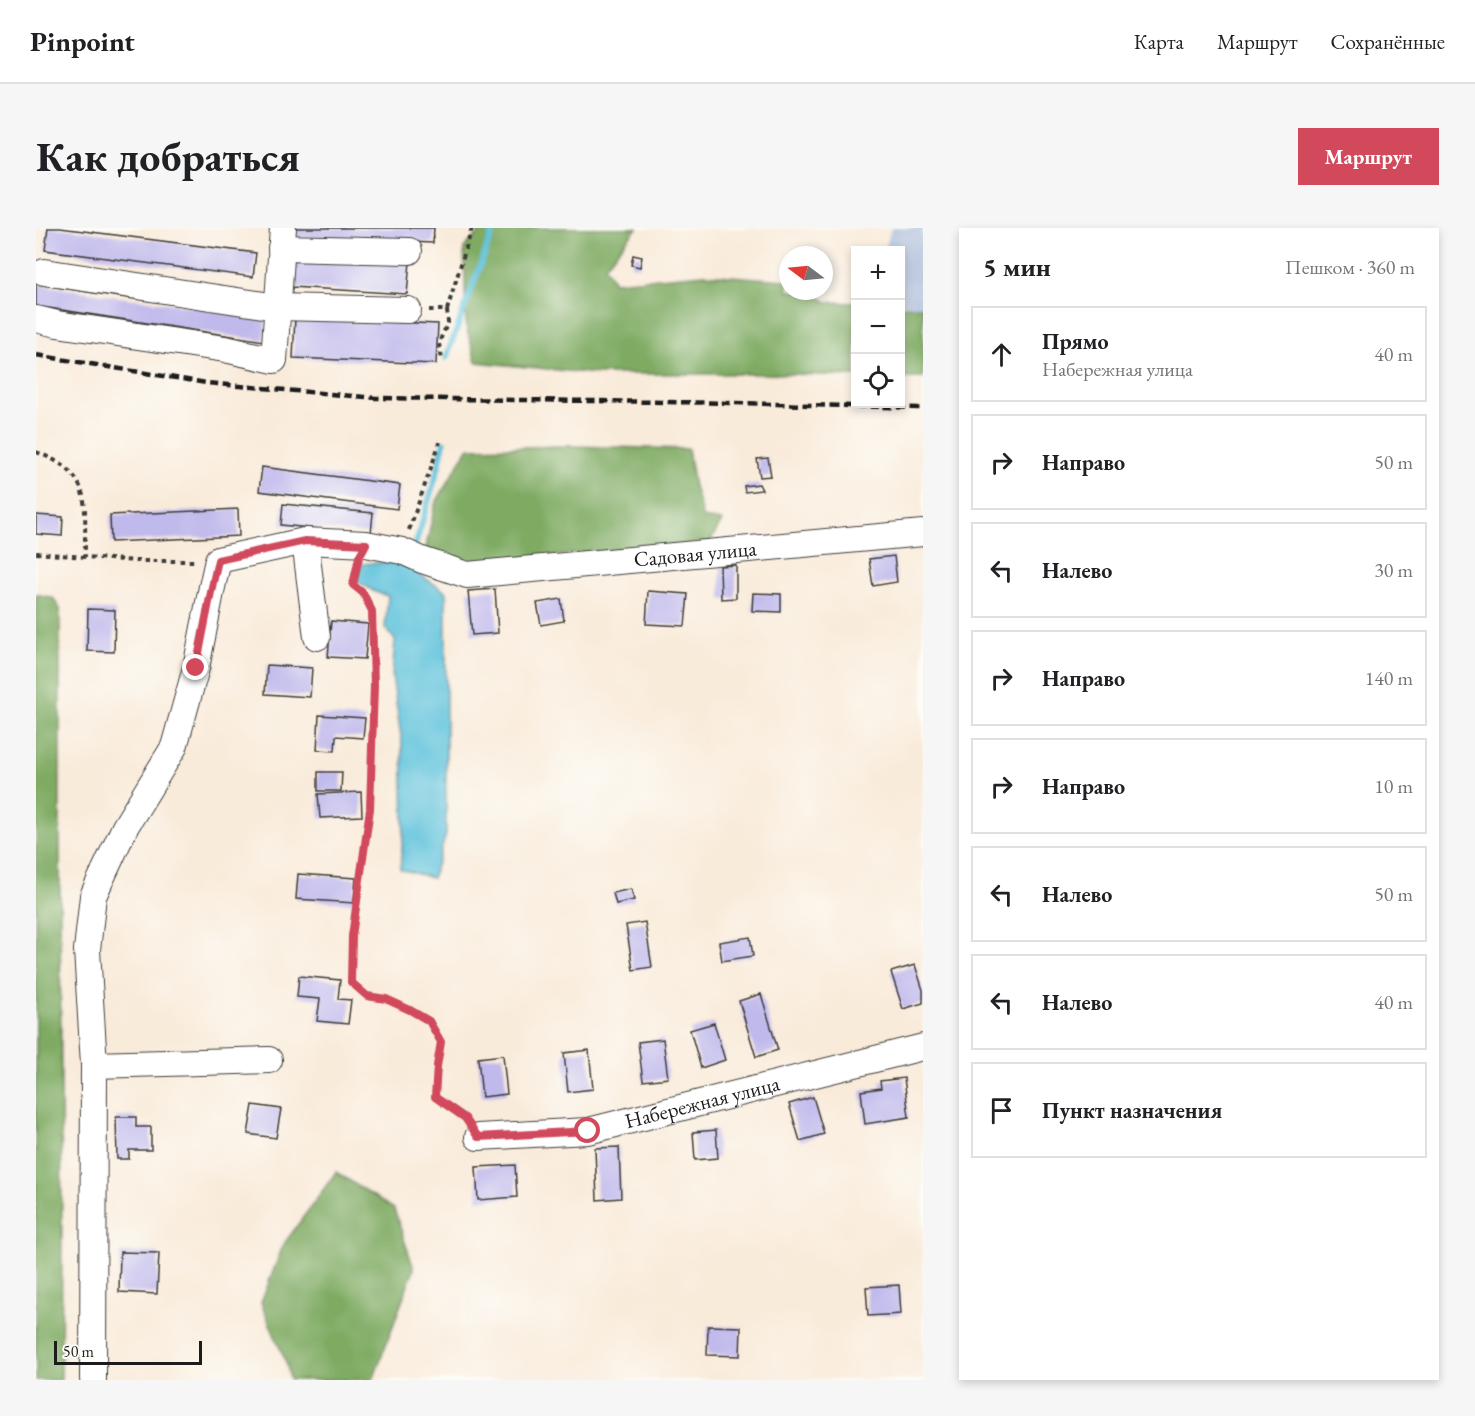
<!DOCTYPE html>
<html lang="ru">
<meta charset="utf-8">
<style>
:root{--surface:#fff;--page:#f6f6f6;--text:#202124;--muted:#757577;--line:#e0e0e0;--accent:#d1495b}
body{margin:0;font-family:"EB Garamond",serif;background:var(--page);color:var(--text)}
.controls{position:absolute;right:18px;top:18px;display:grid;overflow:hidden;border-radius:0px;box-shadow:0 3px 9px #0003}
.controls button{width:54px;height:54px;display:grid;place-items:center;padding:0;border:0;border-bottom:2px solid var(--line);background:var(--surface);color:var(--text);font:30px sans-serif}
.compass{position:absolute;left:743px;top:18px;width:54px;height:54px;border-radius:50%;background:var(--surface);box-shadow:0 3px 9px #0003;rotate:286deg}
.scale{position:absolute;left:18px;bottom:15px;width:148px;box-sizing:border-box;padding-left:6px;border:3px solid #1c1c1c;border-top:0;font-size:16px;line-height:21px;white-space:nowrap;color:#1c1c1c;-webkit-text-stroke:4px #fdfcf7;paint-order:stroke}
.stop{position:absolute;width:18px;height:18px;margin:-14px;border:4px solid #d1495b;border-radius:50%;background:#fff}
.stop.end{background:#d1495b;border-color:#fff;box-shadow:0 2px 6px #0008}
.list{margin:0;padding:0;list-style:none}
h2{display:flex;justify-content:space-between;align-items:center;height:78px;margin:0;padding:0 24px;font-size:26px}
h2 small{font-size:20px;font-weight:400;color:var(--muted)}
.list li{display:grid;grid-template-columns:39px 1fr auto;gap:18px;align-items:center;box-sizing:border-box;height:96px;margin:0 12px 12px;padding:0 12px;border:2px solid var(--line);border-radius:0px}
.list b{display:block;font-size:22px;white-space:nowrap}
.list p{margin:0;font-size:20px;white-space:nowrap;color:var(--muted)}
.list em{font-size:20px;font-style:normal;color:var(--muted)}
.icon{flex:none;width:33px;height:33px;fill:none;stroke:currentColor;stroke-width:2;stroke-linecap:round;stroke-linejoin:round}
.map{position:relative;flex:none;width:887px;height:1152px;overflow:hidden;border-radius:0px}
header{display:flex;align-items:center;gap:36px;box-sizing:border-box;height:84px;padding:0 30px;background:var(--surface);border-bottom:2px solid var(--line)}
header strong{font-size:28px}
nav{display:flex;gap:33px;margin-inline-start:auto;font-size:21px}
.intro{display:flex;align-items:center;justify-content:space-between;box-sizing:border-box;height:144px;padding:0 36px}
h1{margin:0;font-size:42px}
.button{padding:15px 27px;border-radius:0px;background:var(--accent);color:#fff;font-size:21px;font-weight:700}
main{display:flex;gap:36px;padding:0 36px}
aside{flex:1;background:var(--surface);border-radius:0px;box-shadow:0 3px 9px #0003}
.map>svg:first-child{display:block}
</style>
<header>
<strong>Pinpoint</strong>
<nav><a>Карта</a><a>Маршрут</a><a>Сохранённые</a></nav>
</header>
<div class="intro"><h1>Как добраться</h1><a class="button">Маршрут</a></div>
<main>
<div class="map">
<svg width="887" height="1152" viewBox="0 0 887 1152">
<rect width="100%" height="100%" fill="#fdfcf7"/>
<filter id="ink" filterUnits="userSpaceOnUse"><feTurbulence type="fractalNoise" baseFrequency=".0167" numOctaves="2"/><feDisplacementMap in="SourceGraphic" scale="12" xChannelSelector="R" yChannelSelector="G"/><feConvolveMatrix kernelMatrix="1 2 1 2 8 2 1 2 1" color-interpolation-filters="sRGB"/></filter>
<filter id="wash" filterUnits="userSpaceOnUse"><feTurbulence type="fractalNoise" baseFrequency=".008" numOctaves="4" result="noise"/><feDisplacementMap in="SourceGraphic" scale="24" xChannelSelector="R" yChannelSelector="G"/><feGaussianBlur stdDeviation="1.35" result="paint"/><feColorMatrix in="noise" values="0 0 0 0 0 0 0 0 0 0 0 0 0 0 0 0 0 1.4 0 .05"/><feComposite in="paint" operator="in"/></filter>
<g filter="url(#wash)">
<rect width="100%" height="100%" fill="#f9ebda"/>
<polygon fill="#b6c5de" points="855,0 887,0 887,79 865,76 864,22 849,22"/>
<g fill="#7eaa62" stroke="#4d633f" stroke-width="1.5">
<polygon points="447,0 601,0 569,38 578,54 668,46 749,52 752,53 752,63 771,63 792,74 819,75 819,148 752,146 562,146 440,134 430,98 428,20"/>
<polygon points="864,78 887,79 887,150 865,150"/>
<polygon points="533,218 652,221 658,258 667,290 686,293 674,314 437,335 389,324 399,276 432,220"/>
<polygon points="0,366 17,370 24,381 24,657 26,1019 25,1152 0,1152"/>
<polygon points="300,944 358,981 378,1041 337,1152 254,1152 251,1137 225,1075 247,1017"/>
</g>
<polygon fill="#5ec2dc" stroke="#3d6f7c" stroke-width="1.5" points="363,333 410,364 410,607 396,650 364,641 368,596 366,515 356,448 359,412 349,400 352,368 339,364 321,353 326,336"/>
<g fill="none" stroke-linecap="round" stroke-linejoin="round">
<g stroke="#5ec2dc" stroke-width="6">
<polyline points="410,130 458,0"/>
<polyline points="379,318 402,241 408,214"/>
</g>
</g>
<g id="blocks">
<g fill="#c0b9ec">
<polygon points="12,0 24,0 220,25 217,49 9,22"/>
<polygon points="257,0 398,0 397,15 256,9"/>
<polygon points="257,27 374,34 371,66 255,59"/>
<polygon points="597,27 606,29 604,39 595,37"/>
<polygon points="0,56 84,69 230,88 228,113 0,78"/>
<polygon points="259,90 402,96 400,136 257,130"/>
<polygon points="732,230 735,248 724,249 721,231"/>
<polygon points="226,239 364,257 361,281 223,263"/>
<polygon points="723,256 726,262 709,264 708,258"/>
<polygon points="247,276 337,285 335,306 245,297"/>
<polygon points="202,281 203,308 75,314 74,287"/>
<polygon points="0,287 27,289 26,308 0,306"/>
<polygon points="858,328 861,354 837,358 833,331"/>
<polygon points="700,337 700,370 685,371 684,338"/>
<polygon points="459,361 462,405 436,407 432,363"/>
<polygon points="612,363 652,366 649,398 610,396"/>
<polygon points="717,365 745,366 745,384 716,383"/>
<polygon points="525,371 528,393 505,397 501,375"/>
<polygon points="52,381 79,382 78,424 51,423"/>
<polygon points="295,393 332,396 329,431 292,429"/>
<polygon points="231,437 276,440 274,469 229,466"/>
<polygon points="283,487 329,490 327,510 300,508 299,523 281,522"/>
<polygon points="282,544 306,544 305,563 282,563"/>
<polygon points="325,564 326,588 284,590 282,566"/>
<polygon points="262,646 320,650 318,675 260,671"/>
<polygon points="595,661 598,672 580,676 577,665"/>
<polygon points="609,694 616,739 597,742 590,697"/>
<polygon points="714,709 717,728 686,733 683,714"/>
<polygon points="879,737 887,762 887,775 867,781 855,744"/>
<polygon points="263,748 304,752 302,771 315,772 312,796 281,793 284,771 261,769"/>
<polygon points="725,766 742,822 720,829 703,773"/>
<polygon points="678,795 689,832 665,840 654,802"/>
<polygon points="627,811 632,850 607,853 602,814"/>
<polygon points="553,822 557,861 532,864 528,825"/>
<polygon points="467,827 471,866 446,869 442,830"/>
<polygon points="868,850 873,889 829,896 825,863 845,860 844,853"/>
<polygon points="777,869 788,906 764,913 753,876"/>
<polygon points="217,877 245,881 240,910 212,906"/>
<polygon points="80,889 100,889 100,899 115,899 115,922 93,922 93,931 81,931"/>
<polygon points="680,902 682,930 659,932 657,904"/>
<polygon points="583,919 585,970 561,972 559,920"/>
<polygon points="479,937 481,969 442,972 440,939"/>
<polygon points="84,1024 123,1025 121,1066 83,1064"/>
<polygon points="863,1057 865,1086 832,1088 830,1059"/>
<polygon points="672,1098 705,1099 704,1128 671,1127"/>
</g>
</g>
</g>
<g filter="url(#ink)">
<use href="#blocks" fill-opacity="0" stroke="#3d3b38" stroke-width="1.5"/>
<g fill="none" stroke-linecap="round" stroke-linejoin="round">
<g stroke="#3d3b38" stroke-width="28">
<g id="minor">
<polyline points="245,20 373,23"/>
<polyline points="8,44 241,79 372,82"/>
<polyline points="0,91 21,96 189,121 238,132 247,0"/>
<polyline points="269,313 281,409"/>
<polyline points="58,837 233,832"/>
<path id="s1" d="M442,909L552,903L887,819"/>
<path id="s2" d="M57,1152L58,837L51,722L57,668L89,599L138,519L160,440L176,359L182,332L269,313L330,316L366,323L386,332L431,347L887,305"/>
</g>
</g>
<g stroke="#3d3b38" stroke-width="4" stroke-dasharray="4.5 4.5" stroke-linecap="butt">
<polyline points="393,82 411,82 412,95 406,107 403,116 406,131"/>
<polyline points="411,82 436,0"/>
<path d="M0,224C59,246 48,276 49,329"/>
<polyline points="373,302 404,214"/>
<polyline points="0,325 99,333 161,333"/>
<polyline points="321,338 317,357 327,365 336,383 338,458 334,581 316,708 315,754 331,768 349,771 374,782 393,793 405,814 401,838 399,869 430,891"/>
</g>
<use href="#minor" stroke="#fff" stroke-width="26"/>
<polyline stroke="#1c1c1c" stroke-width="4.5" stroke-dasharray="9 4.5" stroke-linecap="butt" points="0,127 170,155 340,170 699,175 887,180"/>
</g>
</g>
<g fill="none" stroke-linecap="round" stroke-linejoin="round" filter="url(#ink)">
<polyline stroke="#d1495b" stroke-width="8" points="160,440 176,359 182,332 269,313 330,316 323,329 317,357 327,365 336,383 338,458 334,581 316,708 315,754 331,768 350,771 374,782 393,793 405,814 401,838 399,869 429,890 442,909 552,903"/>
</g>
<g text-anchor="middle" stroke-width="5" stroke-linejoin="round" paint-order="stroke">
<g font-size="21" fill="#1c1c1c" stroke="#fdfcf7">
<text dy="7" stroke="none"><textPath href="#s2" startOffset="1332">Садовая улица</textPath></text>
<text dy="7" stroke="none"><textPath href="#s1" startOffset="228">Набережная улица</textPath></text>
</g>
</g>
</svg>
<div class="controls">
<button>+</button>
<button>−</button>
<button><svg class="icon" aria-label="locate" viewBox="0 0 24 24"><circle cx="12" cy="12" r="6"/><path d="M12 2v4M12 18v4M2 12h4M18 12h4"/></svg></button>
</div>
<svg class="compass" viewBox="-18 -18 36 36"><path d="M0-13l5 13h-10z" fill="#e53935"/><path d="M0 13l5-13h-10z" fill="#757577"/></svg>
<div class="scale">50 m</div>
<div class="stop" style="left:552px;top:903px"></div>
<div class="stop end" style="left:160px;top:440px"></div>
</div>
<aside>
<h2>5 мин<small>Пешком · 360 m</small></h2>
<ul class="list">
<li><svg class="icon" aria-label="ahead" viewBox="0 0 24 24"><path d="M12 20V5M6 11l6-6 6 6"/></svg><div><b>Прямо</b><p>Набережная улица</p></div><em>40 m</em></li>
<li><svg class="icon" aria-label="right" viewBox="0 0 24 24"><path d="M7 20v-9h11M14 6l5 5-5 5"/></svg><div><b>Направо</b></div><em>50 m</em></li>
<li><svg class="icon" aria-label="left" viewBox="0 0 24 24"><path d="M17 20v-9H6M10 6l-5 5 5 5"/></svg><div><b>Налево</b></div><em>30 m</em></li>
<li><svg class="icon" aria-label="right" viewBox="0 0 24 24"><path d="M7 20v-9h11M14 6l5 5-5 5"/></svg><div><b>Направо</b></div><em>140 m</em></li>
<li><svg class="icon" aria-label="right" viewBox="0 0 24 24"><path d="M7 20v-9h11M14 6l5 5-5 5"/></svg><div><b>Направо</b></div><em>10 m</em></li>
<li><svg class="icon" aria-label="left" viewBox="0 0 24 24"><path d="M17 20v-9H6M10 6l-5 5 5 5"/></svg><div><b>Налево</b></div><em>50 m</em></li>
<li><svg class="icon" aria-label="left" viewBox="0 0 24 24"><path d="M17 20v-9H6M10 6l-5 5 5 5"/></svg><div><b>Налево</b></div><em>40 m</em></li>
<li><svg class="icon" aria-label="arrive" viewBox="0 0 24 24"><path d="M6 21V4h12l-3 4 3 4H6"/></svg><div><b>Пункт назначения</b></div></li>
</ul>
</aside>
</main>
